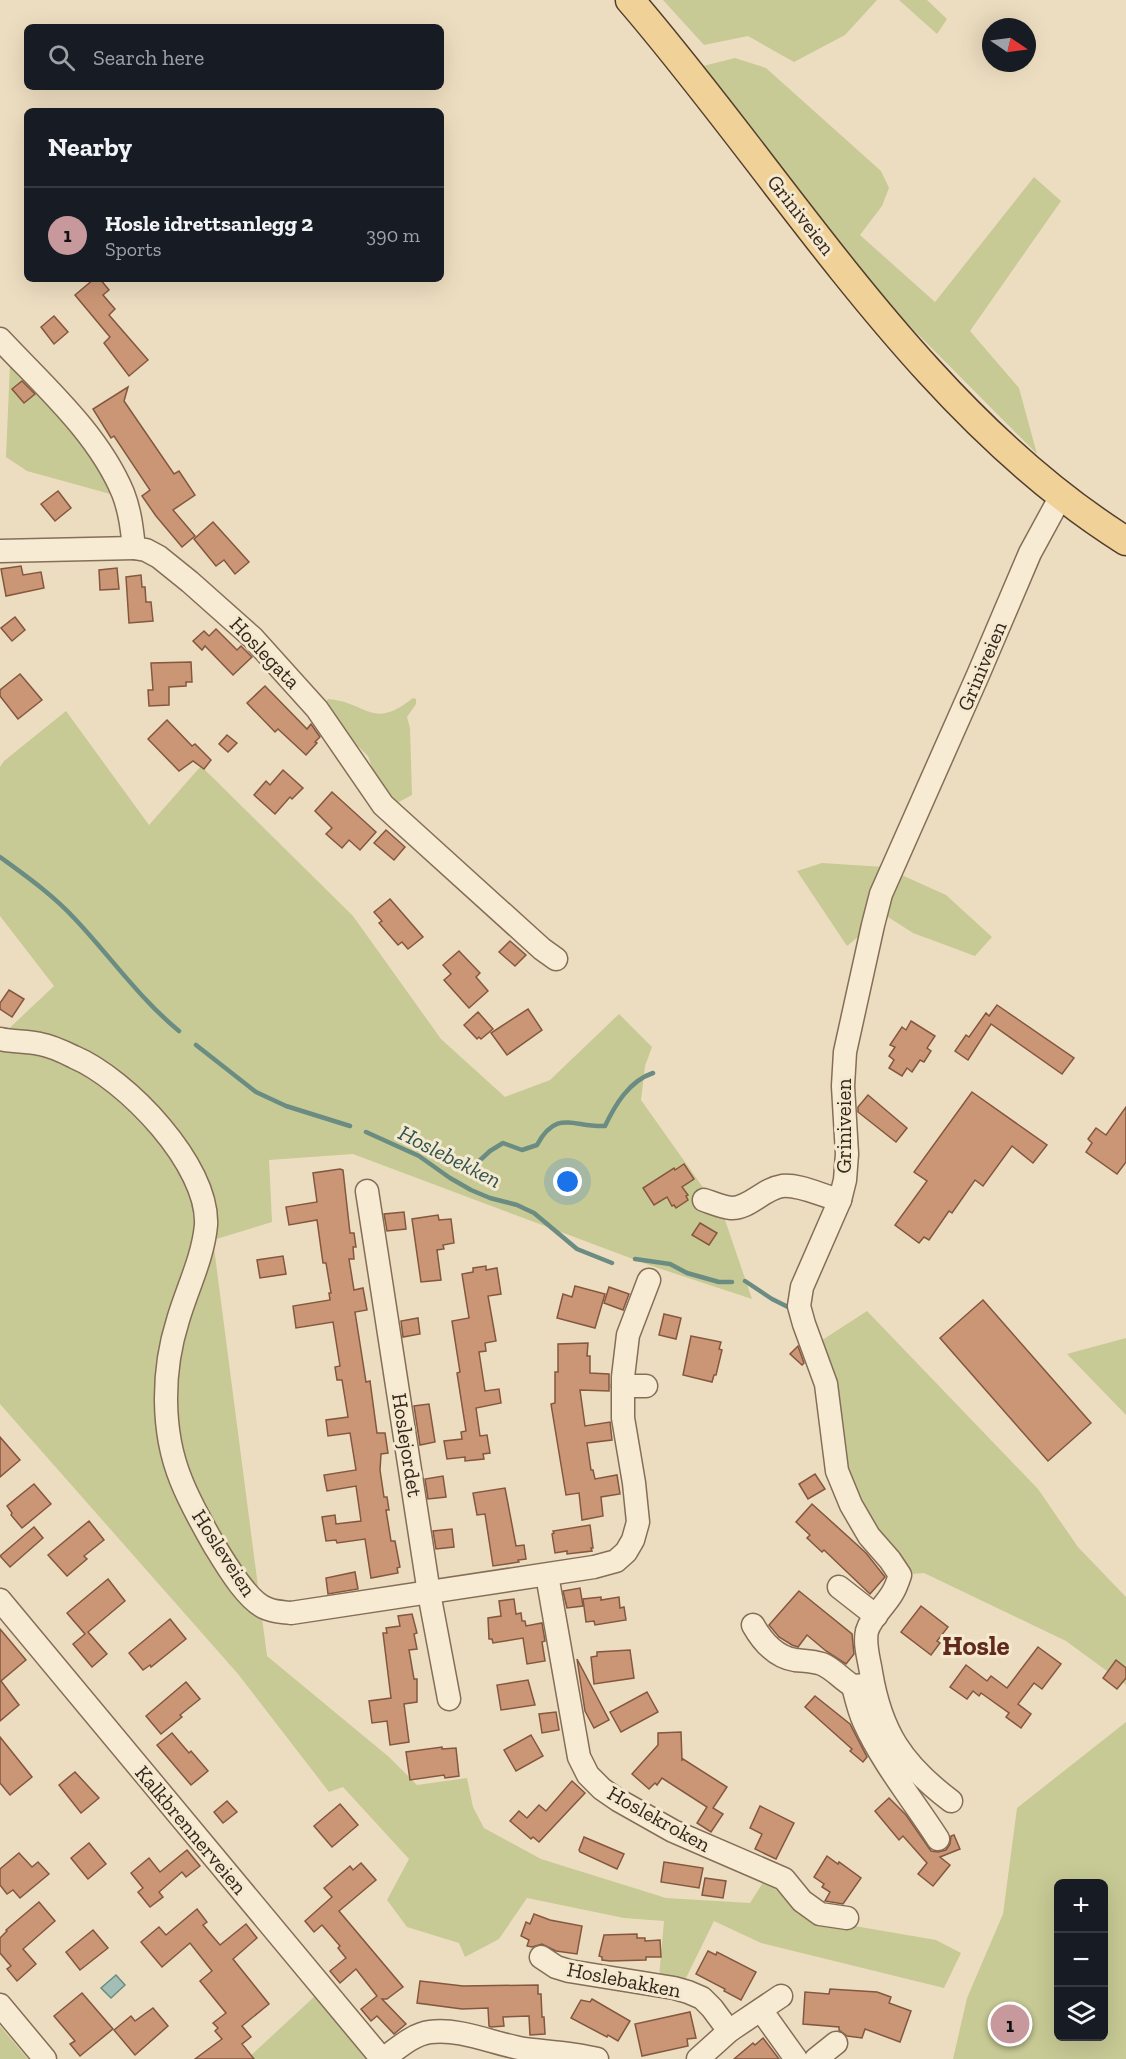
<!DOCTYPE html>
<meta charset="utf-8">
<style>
:root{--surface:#171b24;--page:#242831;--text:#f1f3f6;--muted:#9ea1a6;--line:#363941;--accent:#c7999c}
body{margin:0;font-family:"Zilla Slab",serif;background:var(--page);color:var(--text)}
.controls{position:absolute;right:18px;bottom:18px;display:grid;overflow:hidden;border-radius:9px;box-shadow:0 6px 24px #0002}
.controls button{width:54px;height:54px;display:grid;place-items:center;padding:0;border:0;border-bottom:2px solid var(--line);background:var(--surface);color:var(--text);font:30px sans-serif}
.compass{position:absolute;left:982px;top:18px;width:54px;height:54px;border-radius:50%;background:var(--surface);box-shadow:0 6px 24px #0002;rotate:103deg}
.you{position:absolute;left:568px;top:1182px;width:21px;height:21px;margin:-15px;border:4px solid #fff;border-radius:50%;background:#1a73e8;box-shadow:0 0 0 9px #1a73e833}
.badge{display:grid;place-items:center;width:39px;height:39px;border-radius:50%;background:var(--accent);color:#111;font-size:20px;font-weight:700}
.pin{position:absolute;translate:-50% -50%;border:3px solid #fff;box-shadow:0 2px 6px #0006}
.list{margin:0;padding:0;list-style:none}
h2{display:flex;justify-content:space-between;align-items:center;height:78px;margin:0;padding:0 24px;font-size:26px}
h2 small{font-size:20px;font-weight:400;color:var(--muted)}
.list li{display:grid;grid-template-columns:39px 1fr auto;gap:18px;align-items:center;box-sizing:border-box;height:96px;padding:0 24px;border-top:2px solid var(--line)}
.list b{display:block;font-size:22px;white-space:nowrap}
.list p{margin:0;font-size:20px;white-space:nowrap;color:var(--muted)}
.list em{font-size:20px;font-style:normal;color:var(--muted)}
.icon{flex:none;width:33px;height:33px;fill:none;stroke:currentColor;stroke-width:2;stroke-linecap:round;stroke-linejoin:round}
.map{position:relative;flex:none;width:1126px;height:2059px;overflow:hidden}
.search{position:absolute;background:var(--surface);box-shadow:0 6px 24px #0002;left:24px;top:24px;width:420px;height:66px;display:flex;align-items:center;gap:15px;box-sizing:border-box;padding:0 21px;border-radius:9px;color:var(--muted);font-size:22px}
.panel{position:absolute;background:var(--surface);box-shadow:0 6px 24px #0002;left:24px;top:108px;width:420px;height:174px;border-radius:9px}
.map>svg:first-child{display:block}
</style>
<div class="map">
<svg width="1126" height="2059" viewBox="0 0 1126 2059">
<rect width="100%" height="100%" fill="#edddc0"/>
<g fill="#c7ca94" fill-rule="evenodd">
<polygon points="663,0 877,0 845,35 794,62 748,36 704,45"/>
<polygon points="899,0 927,0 947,19 937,34"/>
<polygon points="735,58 766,68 881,171 889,188 882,206 860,235 935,302 1034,177 1061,201 970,331 1019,388 1037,454 872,288 703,66"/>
<polygon points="10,364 70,418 114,495 27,471 6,457"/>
<path d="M413,698L416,699V704L407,717L410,728L412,795L397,803L377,782L368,756L332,721L323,706L328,699C367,702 372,731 413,698Z"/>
<polygon points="66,711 149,825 201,766 353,916 441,1039 505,1097 550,1080 619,1014 652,1047 645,1066 641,1100 724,1217 752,1299 649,1265 353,1154 269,1160 272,1222 213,1240 267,1656 389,1757 417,1785 467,1778 473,1807 484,1828 541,1859 666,1898 750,1903 764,1881 809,1913 843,1924 936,1940 961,1953 944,1988 761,1943 714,1921 684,1982 659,1977 664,1921 624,1918 527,1898 499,1939 465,1957 459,1943 407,1927 387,1900 409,1859 343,1787 329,1792 238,1674 0,1404 0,1037 54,986 0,916 0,767 4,761"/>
<polygon points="822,863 884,867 946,895 992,937 975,956 913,933 885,915 847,946 797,871"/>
<polygon points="867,1311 1038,1489 1078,1547 1126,1597 1126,1685 1066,1641 924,1573 900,1575 851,1505 813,1346"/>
<polygon points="1126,1338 1126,1415 1067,1354"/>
<path d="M1126,1722V2059H953L967,1998L1003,1914L1017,1808ZM1058,1884H1104V2036H1058Z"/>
<polygon points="315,1996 368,2059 247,2059"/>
<polygon points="0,2026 28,2059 0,2059"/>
</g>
<polygon fill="#a3bfb5" stroke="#6a8c82" stroke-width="1.5" points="116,1975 125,1985 111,1998 101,1988"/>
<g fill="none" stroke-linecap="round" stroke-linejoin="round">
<g stroke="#6a8c82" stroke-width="4.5">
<path d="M0,857C26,876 53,895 75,919C110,956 139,998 179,1031"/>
<polyline points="196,1045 256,1092 286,1106 350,1126"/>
<polyline points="366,1132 419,1156 450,1178 471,1190 490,1198 517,1205 534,1213 577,1249 612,1263"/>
<path d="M466,1173L490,1151L503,1143L522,1150L537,1145C557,1108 574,1128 605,1126C615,1105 629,1081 653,1073"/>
<polyline points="635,1259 670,1264 687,1273 719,1282 732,1282"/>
<polyline points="745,1281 772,1299 788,1307"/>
</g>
</g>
<g fill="#cb9676" stroke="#84573f" stroke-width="1.5">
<polygon points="94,279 100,279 109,290 103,295 115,309 109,315 148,360 129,376 104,343 110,337 75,295"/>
<polygon points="54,316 68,332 54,344 41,327"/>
<polygon points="22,381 35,394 24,403 12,389"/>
<polygon points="128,387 124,401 174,474 179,471 195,495 173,510 195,536 182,547 156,516 142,496 150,490 114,436 111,438 93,409"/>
<polygon points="58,491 71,508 55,521 41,504"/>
<polygon points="213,522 249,562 235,574 224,560 216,566 194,539"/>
<polygon points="21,566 23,575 41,572 44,588 6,596 1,569"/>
<polygon points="117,568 119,589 100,590 99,570"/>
<polygon points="141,575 142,587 145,587 146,602 151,602 153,621 129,623 126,577"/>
<polygon points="15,617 25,630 12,641 1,628"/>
<polygon points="216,629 237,650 241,646 252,657 233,675 205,646 202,650 193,641 204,631 209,636"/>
<polygon points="191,662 192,682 186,682 186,686 169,687 169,705 149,706 148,690 153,690 151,663"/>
<polygon points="20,674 42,700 18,719 0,696 0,690"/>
<polygon points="265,686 307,729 311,724 320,737 315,742 317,743 306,755 278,729 275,732 247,703"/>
<polygon points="167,720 192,746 195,744 211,760 204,769 193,761 179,771 148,739"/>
<polygon points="227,735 237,743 228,752 219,744"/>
<polygon points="283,770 303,788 292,799 290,797 275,814 254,795 266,781 270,785"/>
<polygon points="332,792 376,832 360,850 349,840 342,848 326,834 332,828 315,811"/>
<polygon points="386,830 405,847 394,860 374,843"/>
<polygon points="390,899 423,937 408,949 402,942 398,945 379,923 382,921 374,912"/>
<polygon points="510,941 526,955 515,966 499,952"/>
<polygon points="459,951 480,973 476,977 488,991 469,1008 444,980 451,974 443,965"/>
<polygon points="9,990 24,999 12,1017 0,1009 0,1003"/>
<polygon points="997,1005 1074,1058 1062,1074 991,1024 968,1060 955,1051 966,1035 969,1037 986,1013 989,1016"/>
<polygon points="528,1009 542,1030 507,1055 491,1033"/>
<polygon points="478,1012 493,1029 481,1039 479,1037 477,1039 464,1025"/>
<polygon points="911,1021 935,1036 927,1048 931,1051 924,1062 920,1060 912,1072 907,1068 902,1076 889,1068 894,1060 889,1056 895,1047 890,1045 902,1027 906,1030"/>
<polygon points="972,1092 1047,1145 1033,1163 1012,1146 983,1186 975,1180 952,1213 949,1211 929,1240 924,1237 919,1243 895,1225 927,1181 914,1172"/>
<polygon points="868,1095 907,1128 896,1142 858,1112 858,1107"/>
<polygon points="1126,1107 1126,1162 1117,1174 1086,1152 1092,1143 1088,1139 1096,1128 1106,1135"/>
<polygon points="684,1164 694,1179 682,1187 688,1195 686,1196 688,1200 676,1208 674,1205 672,1206 667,1197 654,1205 643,1188 674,1168 675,1170"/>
<polygon points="340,1169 343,1170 350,1233 354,1233 356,1247 353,1247 354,1259 349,1259 354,1290 363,1288 367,1310 355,1312 366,1382 370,1381 377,1433 385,1433 388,1453 381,1454 380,1470 384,1497 387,1497 389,1510 386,1510 391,1541 395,1541 400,1567 397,1568 398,1573 371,1578 365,1539 337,1543 336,1540 326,1541 322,1517 335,1515 336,1524 361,1521 356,1486 327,1491 324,1475 356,1470 350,1433 328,1436 326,1420 348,1417 342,1380 337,1380 335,1367 340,1366 333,1322 296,1328 293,1306 330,1300 329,1293 331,1293 326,1263 323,1263 317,1220 289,1225 286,1207 317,1202 313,1173"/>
<polygon points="404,1212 406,1229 387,1231 384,1214"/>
<polygon points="438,1215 439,1220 451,1219 454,1243 443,1245 444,1249 437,1250 441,1280 421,1282 412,1219"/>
<polygon points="700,1223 717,1233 709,1245 692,1235"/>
<polygon points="283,1256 286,1274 260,1278 257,1260"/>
<polygon points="486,1266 486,1270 497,1268 501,1294 488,1296 496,1341 485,1343 486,1351 479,1352 485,1391 499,1389 501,1403 476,1408 480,1436 487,1435 490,1453 483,1454 484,1459 465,1461 465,1457 447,1459 444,1441 462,1439 461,1432 466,1431 457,1373 460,1372 452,1321 469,1318 462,1274 473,1272 473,1268"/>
<polygon points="575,1286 605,1294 595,1328 557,1318 563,1294 572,1297"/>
<polygon points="609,1287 629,1294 623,1310 604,1303"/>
<polygon points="983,1300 1091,1423 1048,1461 940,1338"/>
<polygon points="664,1314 681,1318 676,1339 659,1335"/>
<polygon points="418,1318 420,1334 403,1337 401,1321"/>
<polygon points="691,1336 721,1342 719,1349 722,1350 716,1375 714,1375 712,1382 683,1375"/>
<polygon points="588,1343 587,1356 590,1356 590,1373 609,1374 609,1391 580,1390 585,1426 610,1422 612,1440 587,1443 591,1470 593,1470 595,1479 617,1475 620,1494 601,1497 603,1516 582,1520 579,1493 566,1495 551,1404 555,1403 555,1372 558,1372 558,1344"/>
<polygon points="798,1346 804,1363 802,1365 790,1354"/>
<polygon points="429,1404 435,1442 420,1445 414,1406"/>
<polygon points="0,1437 20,1460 0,1477"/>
<polygon points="815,1474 825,1489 808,1499 799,1484"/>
<polygon points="443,1476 446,1497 428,1499 425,1479"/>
<polygon points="34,1484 51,1504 22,1528 11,1515 12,1513 7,1506"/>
<polygon points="505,1488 516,1546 524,1545 526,1559 518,1560 519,1562 493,1566 485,1514 477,1515 473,1493"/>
<polygon points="812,1504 866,1553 885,1577 870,1594 824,1550 822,1552 807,1538 810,1535 796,1522"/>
<polygon points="89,1521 104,1540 84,1556 87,1559 67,1576 48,1555"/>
<polygon points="590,1525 593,1548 591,1548 592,1551 567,1554 567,1551 555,1553 552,1534 554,1533 553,1531"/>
<polygon points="34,1527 43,1538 10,1567 0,1556"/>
<polygon points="452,1529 454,1547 436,1549 433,1531"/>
<polygon points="355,1572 358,1589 328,1594 326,1578"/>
<polygon points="108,1579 125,1601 88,1632 107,1654 92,1667 73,1644 85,1634 67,1613"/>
<polygon points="580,1588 583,1606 567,1608 563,1591"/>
<polygon points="799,1591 852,1634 854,1654 846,1664 826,1651 807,1635 798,1647 792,1645 779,1637 769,1625"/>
<polygon points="601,1597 601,1600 619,1597 620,1608 624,1607 626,1620 595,1625 594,1621 586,1622 583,1599"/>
<polygon points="514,1599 516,1614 521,1613 522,1621 525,1621 526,1626 542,1623 545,1641 542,1642 545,1661 527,1664 523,1638 493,1643 492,1639 489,1639 488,1618 501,1616 499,1601"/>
<polygon points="921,1606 948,1627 937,1641 940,1643 931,1655 901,1632"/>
<polygon points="412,1614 417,1633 414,1634 417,1649 409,1650 414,1679 417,1679 417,1702 404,1704 409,1742 390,1745 387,1721 372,1723 369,1701 391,1698 383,1633 387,1633 386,1628 400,1626 398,1616"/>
<polygon points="170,1619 186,1639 151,1667 150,1665 143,1670 129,1653"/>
<polygon points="0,1629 26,1660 1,1681 19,1705 0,1721"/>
<polygon points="1038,1647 1061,1664 1042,1689 1034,1683 1018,1704 1031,1714 1021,1728 1006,1717 1009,1713 981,1693 979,1696 973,1691 967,1699 950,1687 966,1665 987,1681 991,1676 1007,1688"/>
<polygon points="630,1650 634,1678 594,1684 591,1657 597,1656 597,1652"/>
<polygon points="577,1659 609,1720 594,1728 585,1711"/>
<polygon points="1116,1660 1126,1668 1126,1678 1117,1689 1103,1678"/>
<polygon points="528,1680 535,1705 501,1710 497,1685"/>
<polygon points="186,1682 200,1699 180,1715 182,1717 161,1734 146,1716"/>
<polygon points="647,1692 658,1712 621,1732 610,1712"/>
<polygon points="815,1696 850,1724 867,1757 863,1762 850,1751 852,1749 805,1707"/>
<polygon points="556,1712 559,1730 542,1733 539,1714"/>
<polygon points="681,1732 682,1760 683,1759 727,1787 713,1808 723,1814 711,1832 697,1823 707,1807 662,1778 657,1785 655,1783 649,1789 632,1774 658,1745 658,1733"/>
<polygon points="172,1733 189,1753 191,1751 208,1771 191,1785 157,1745"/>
<polygon points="531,1735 543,1756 516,1771 504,1750"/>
<polygon points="0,1737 32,1777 10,1795 0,1783"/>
<polygon points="442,1747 442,1749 456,1748 459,1776 445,1778 444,1775 410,1780 406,1752"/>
<polygon points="75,1772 99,1798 81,1813 59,1785"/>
<polygon points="572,1781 585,1793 539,1842 533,1837 531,1839 510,1821 519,1811 527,1818 539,1805 546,1811"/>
<polygon points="889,1798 906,1815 931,1851 938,1852 946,1850 950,1844 951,1836 954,1835 960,1849 940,1857 950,1865 933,1886 918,1874 927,1863 903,1836 899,1840 875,1811"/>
<polygon points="227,1801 237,1812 223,1823 214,1812"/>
<polygon points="340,1804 358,1825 332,1847 314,1826"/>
<polygon points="760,1806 794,1823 776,1859 755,1849 762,1834 750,1828"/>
<polygon points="584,1837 624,1854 617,1869 580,1852 579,1850"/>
<polygon points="89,1843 106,1864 88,1879 71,1858"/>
<polygon points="187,1850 200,1866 186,1877 182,1872 159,1892 163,1897 150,1907 138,1892 143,1888 131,1873 149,1858 160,1872"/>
<polygon points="19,1853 32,1867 38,1862 49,1874 20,1898 13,1890 7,1894 0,1885 0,1869"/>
<polygon points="827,1856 838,1864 839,1862 861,1878 843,1904 825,1901 830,1892 822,1887 824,1884 814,1877"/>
<polygon points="664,1862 703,1868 699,1888 661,1882"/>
<polygon points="361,1863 376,1880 339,1911 403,1987 387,1999 382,1999 406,2024 394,2034 377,2016 371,2021 361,2009 377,1996 356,1969 340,1983 330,1971 346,1958 338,1948 340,1946 322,1925 314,1932 305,1921 332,1897 324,1888 350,1866 353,1870"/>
<polygon points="705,1878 726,1881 723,1898 702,1895"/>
<polygon points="39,1902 55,1921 23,1949 36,1964 17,1981 7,1969 11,1966 0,1953 0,1938 7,1931 6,1930"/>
<polygon points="197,1909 207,1922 203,1925 220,1945 246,1924 257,1938 233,1959 269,2004 242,2026 251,2037 242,2044 254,2059 195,2059 222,2039 215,2031 218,2028 213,2023 226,2013 200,1981 212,1971 190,1943 162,1967 141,1942 159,1927 166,1935"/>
<polygon points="534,1914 550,1920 582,1926 577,1954 556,1951 542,1944 532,1947 527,1946 529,1940 521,1936 526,1922 530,1924"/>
<polygon points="93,1930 108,1948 80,1970 66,1952"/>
<polygon points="637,1934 637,1938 645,1938 645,1941 660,1940 661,1957 646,1957 646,1960 610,1961 602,1960 602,1957 599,1956 604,1935"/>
<polygon points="708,1951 716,1955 717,1952 756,1972 741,2000 724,1991 725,1989 696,1974"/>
<polygon points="420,1981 463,1986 538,1985 538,1994 541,1994 542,2017 544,2017 545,2034 530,2035 529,2016 503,2017 504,2026 491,2027 489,2026 488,2008 462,2009 417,2003"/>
<polygon points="830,1989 877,1992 891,1997 889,2003 911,2011 900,2042 865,2029 862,2038 847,2036 839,2030 839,2027 803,2024 805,1992 829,1994"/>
<polygon points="82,1993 113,2029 80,2056 70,2044 75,2041 54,2016"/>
<polygon points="592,1999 630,2021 618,2041 608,2035 607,2037 571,2018 581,2000 590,2002"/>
<polygon points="153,2008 168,2026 135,2055 114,2030 131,2016 135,2021"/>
<polygon points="690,2012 696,2038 687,2039 688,2046 642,2056 635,2024"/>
<polygon points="763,2038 779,2059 734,2059 753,2043 755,2045"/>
</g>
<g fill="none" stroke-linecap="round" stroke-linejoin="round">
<g stroke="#856e58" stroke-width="25">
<g id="minor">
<path d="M0,339C44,386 98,433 123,493C130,511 132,529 134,548L146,550L159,557L190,582L253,638L317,709L383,805L542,949L556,959"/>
<polyline points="0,551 134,548"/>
<path d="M0,1039C13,1042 27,1041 40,1044C52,1046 64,1052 74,1057C126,1079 209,1165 206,1225C203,1258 187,1289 178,1320C162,1370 161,1431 181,1480C190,1503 202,1524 214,1545C225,1563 248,1603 268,1609C275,1612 284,1612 291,1613L594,1567L616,1561L626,1552L633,1540L638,1522L634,1483L623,1418V1377L628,1335L649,1280"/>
<polyline points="367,1191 429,1593 449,1699"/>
<path d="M704,1200C713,1203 722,1207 731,1208C749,1209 763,1189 782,1186C800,1184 822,1196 840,1200"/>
<polyline points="623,1386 646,1386"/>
<polyline points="547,1575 579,1757 588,1775 602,1789 618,1800 673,1831 784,1879 802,1901 820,1914 847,1918"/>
<polyline points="839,1587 876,1616"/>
<polyline points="0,1600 382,2059"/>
<path d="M753,1625C762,1641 775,1657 795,1660C804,1661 813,1661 822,1664C834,1669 842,1680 853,1686L867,1685"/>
<path d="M853,1686C856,1698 859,1711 864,1722C883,1764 913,1800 938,1839"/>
<path d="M951,1801C902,1764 881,1732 871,1672C869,1659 864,1644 867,1631C871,1617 886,1605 893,1592C896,1587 898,1581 900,1575L890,1560L869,1536L851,1505L837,1471L826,1384L804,1324L799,1306L802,1287L840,1200L845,1180L847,1154L843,1086L845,1052L873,925L881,894L978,675L1030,553L1061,496"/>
<polyline points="541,1957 556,1967 569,1971 674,1988 688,1992 702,1998 712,2008 729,2031"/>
<polyline points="0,2005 45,2059"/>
<polyline points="761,2010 796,2059"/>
<path d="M383,2059C397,2049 413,2034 430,2032C461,2028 494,2044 524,2049C549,2052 573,2053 597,2059"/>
<polyline points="698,2059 729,2031 781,1996"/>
<polyline points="816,2059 836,2043"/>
</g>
</g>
<g stroke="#533d2d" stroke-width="31">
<path id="major" d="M630,0C786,181 921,413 1126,541"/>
</g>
<use href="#minor" stroke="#f8ebd3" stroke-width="22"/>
<use href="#major" stroke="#f0d198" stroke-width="28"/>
</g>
<g text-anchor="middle" stroke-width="6" stroke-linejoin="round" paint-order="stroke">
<g font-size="21" fill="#35271d" stroke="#f4e8cf">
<text transform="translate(801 215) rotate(52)" y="7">Griniveien</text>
<text transform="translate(265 653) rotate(46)" y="7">Hoslegata</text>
<text transform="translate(982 666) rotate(-67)" y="7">Griniveien</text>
<text transform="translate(844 1126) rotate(-90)" y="7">Griniveien</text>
<text transform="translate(407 1445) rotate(81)" y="7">Hoslejordet</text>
<text transform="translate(224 1553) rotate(57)" y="7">Hosleveien</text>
<text transform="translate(659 1819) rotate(29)" y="7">Hoslekroken</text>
<text transform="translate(191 1830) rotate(50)" y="7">Kalkbrennerveien</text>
<text transform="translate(624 1980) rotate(11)" y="7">Hoslebakken</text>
</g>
<g font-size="22" font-style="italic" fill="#2c5550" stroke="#f4e8cf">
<text transform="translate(450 1156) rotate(27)" y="8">Hoslebekken</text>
</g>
<g font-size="27" font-weight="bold" fill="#61281d" stroke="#f4e8cf">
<text x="976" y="1655">Hosle</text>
</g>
</g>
</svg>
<div class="controls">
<button>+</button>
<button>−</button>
<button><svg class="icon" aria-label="layers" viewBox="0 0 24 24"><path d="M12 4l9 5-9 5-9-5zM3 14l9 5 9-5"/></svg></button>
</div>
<svg class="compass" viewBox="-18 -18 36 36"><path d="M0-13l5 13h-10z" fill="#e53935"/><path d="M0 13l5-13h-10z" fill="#9ea1a6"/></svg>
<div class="you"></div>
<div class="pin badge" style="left:1010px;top:2024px">1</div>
<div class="search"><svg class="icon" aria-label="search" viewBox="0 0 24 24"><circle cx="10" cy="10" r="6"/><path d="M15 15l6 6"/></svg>Search here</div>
<section class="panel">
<h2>Nearby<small></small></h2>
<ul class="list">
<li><span class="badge">1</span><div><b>Hosle idrettsanlegg 2</b><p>Sports</p></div><em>390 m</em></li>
</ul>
</section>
</div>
